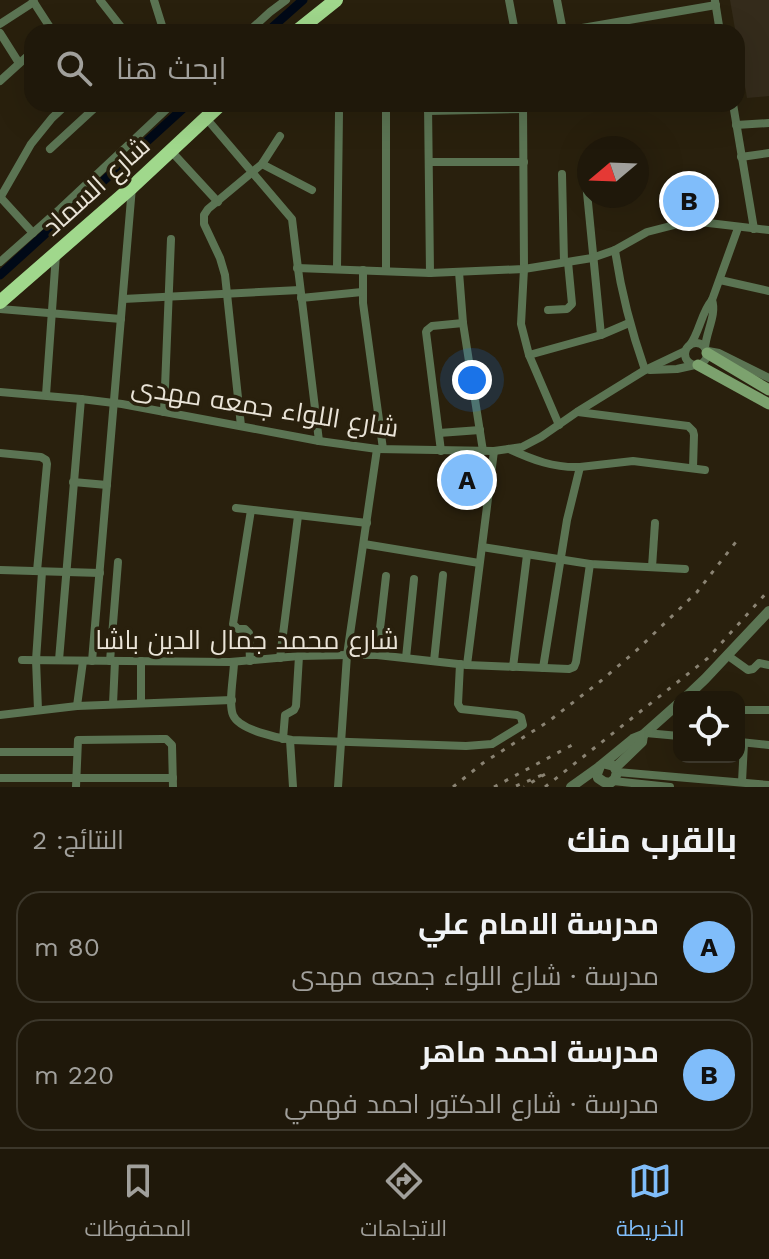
<!DOCTYPE html>
<html lang="ar">
<meta charset="utf-8">
<style>
:root{--surface:#1f180a;--page:#2c2518;--text:#f1f3f6;--muted:#a1a09c;--line:#3c372b;--accent:#80bdfa}
body{margin:0;font-family:"Work Sans",Cairo,sans-serif;background:var(--page);color:var(--text);direction:rtl}
.controls{position:absolute;right:24px;bottom:24px;display:grid;overflow:hidden;border-radius:16px;box-shadow:0 8px 32px #0002}
.controls button{width:72px;height:72px;display:grid;place-items:center;padding:0;border:0;border-bottom:2px solid var(--line);background:var(--surface);color:var(--text);font:40px sans-serif}
.compass{position:absolute;left:577px;top:136px;width:72px;height:72px;border-radius:50%;background:var(--surface);box-shadow:0 8px 32px #0002;rotate:251deg}
.you{position:absolute;left:472px;top:380px;width:28px;height:28px;margin:-20px;border:6px solid #fff;border-radius:50%;background:#1a73e8;box-shadow:0 0 0 12px #1a73e833}
.badge{display:grid;place-items:center;width:52px;height:52px;border-radius:50%;background:var(--accent);color:#111;font-size:26px;font-weight:700}
.pin{position:absolute;translate:-50% -50%;border:4px solid #fff;box-shadow:0 2px 8px #0006}
.list{margin:0;padding:0;list-style:none}
h2{display:flex;justify-content:space-between;align-items:center;height:104px;margin:0;padding:0 32px;font-size:34px}
h2 small{font-size:26px;font-weight:400;color:var(--muted)}
.list li{display:grid;grid-template-columns:52px 1fr auto;gap:24px;align-items:center;box-sizing:border-box;height:112px;margin:0 16px 16px;padding:0 16px;border:2px solid var(--line);border-radius:24px}
.list b{display:block;font-size:30px;white-space:nowrap}
.list p{margin:0;font-size:26px;white-space:nowrap;color:var(--muted)}
.list em{font-size:26px;font-style:normal;color:var(--muted)}
.icon{flex:none;width:44px;height:44px;fill:none;stroke:currentColor;stroke-width:2;stroke-linecap:round;stroke-linejoin:round}
.map{position:relative;flex:none;width:769px;height:787px;overflow:hidden;direction:ltr}
.search{position:absolute;background:var(--surface);box-shadow:0 8px 32px #0002;left:24px;right:24px;top:24px;height:88px;display:flex;align-items:center;gap:20px;box-sizing:border-box;padding:0 28px;border-radius:24px;color:var(--muted);font-size:30px}
.sheet{height:360px;background:var(--surface)}
nav{display:flex;justify-content:space-around;align-items:center;box-sizing:border-box;height:112px;border-top:2px solid var(--line);background:var(--surface);font-size:22px;color:var(--muted)}
nav a{display:grid;justify-items:center;gap:4px}
nav .on{color:var(--accent)}
.map>svg:first-child{display:block}
</style>
<div class="map">
<svg width="769" height="787" viewBox="0 0 769 787">
<rect width="100%" height="100%" fill="#29200d"/>
<polygon fill="#342b1b" points="730,0 769,0 769,96 747,98"/>
<g fill="none" stroke-linecap="round" stroke-linejoin="round">
<g stroke="#000917" stroke-width="9">
<polyline points="267,32 303,0"/>
<polyline points="0,275 188,104"/>
</g>
<g stroke="#5b7453" stroke-width="8">
<polyline points="100,0 125,32"/>
<polyline points="154,0 164,32"/>
<polyline points="509,0 515,32"/>
<polyline points="557,0 563,31"/>
<polyline points="33,1 53,32"/>
<polyline points="715,1 720,32"/>
<polyline points="0,24 34,2"/>
<polyline points="248,32 270,12 286,0"/>
<polyline points="559,32 716,5"/>
<polyline points="0,33 19,63"/>
<polyline points="0,81 32,52"/>
<polyline points="386,104 386,271"/>
<polyline points="428,104 430,273"/>
<polyline points="523,104 524,269 521,324 529,355 559,425"/>
<polyline points="733,104 754,229"/>
<polyline points="428,111 523,109"/>
<polyline points="206,118 292,219 319,441"/>
<polyline points="736,125 769,123"/>
<polyline points="50,149 99,104"/>
<polyline points="171,151 218,202"/>
<polyline points="741,157 769,153"/>
<polyline points="429,162 524,162"/>
<polyline points="262,164 312,190"/>
<polyline points="585,172 601,335"/>
<polyline points="562,174 564,262"/>
<polyline points="0,198 31,144 52,118 67,104"/>
<polyline points="1,198 33,233"/>
<path d="M615,250C621,292 631,330 645,370"/>
<polyline points="0,262 60,209 172,104"/>
<polyline points="297,268 430,273 524,269 592,258 615,250 647,232 682,223 700,222 769,230"/>
<polyline points="337,268 339,113"/>
<polyline points="363,270 363,303 383,449"/>
<polyline points="459,272 463,323 483,451"/>
<polyline points="720,280 769,291"/>
<polyline points="301,298 362,292"/>
<polyline points="123,299 300,290"/>
<polyline points="0,309 121,319"/>
<polyline points="548,310 567,309 572,304 568,262"/>
<circle cx="696" cy="354" r="11"/>
<path d="M690,345C700,331 701,313 712,300L738,228"/>
<path d="M705,348C706,332 717,314 712,300"/>
<polyline points="708,351 719,353 769,378"/>
<polyline points="529,355 601,335 629,323"/>
<polyline points="650,370 677,369 695,365"/>
<polyline points="0,392 81,399 122,404 319,441 377,449 494,451 522,447 541,437 577,412 645,370 685,351"/>
<polyline points="46,395 56,254"/>
<polyline points="164,412 171,239"/>
<polyline points="578,412 688,426 693,431 694,435 693,468"/>
<polyline points="241,426 225,275 220,258 204,224 204,215 208,209 262,164 280,136"/>
<polyline points="439,433 480,430"/>
<path d="M509,449C533,460 554,468 580,467L567,520L543,668"/>
<polyline points="441,451 426,332 427,330 432,326 463,323"/>
<polyline points="0,453 41,457 46,460 47,464 37,571"/>
<polyline points="580,467 633,461 705,470"/>
<polyline points="73,482 107,485"/>
<polyline points="236,508 367,523"/>
<polyline points="364,544 479,563"/>
<polyline points="482,547 590,564 685,569"/>
<polyline points="652,567 655,523"/>
<polyline points="0,570 100,573"/>
<polyline points="377,655 386,576"/>
<polyline points="727,655 748,670 753,669 759,663 769,665"/>
<polyline points="280,658 298,516"/>
<polyline points="406,658 414,579"/>
<polyline points="22,660 230,662 299,656 347,655 377,655 467,665 569,669 574,667 576,662 590,564"/>
<polyline points="59,660 81,399"/>
<polyline points="92,661 132,187"/>
<polyline points="110,661 118,562"/>
<polyline points="250,661 249,633 245,629 238,629 233,624 251,510"/>
<polyline points="434,661 443,575"/>
<path d="M234,662C234,675 228,703 233,715C239,730 278,738 292,740L466,746L492,744L523,725L521,717L517,715L461,709L458,704L460,664"/>
<polyline points="467,665 494,451"/>
<polyline points="513,667 527,555"/>
<polyline points="141,703 141,661"/>
<polyline points="113,704 115,661"/>
<polyline points="77,706 83,661"/>
<polyline points="38,710 36,660 42,572"/>
<polyline points="739,710 769,710"/>
<polyline points="0,715 77,706 232,700"/>
<polyline points="646,733 679,736"/>
<polyline points="283,739 285,715 294,710 296,706 299,656"/>
<polyline points="290,740 293,787"/>
<polyline points="740,742 769,745"/>
<polyline points="0,752 77,752"/>
<polyline points="617,772 769,785"/>
<polyline points="0,778 173,778"/>
<polyline points="613,781 670,787"/>
<polyline points="742,782 744,743"/>
<polyline points="76,787 78,740 162,739 166,739 172,745 173,787"/>
<polyline points="338,787 347,655 377,449"/>
</g>
<g stroke="#5b7453" stroke-width="10">
<polyline points="686,697 705,679 769,611"/>
<polyline points="606,764 614,766 617,772 615,779 610,783 604,782 598,778 597,774 600,766 633,739 643,735 679,703"/>
<polyline points="615,768 642,742 643,735"/>
<polyline points="571,787 599,767"/>
</g>
<g stroke="#7ca26e" stroke-width="11">
<polyline points="707,353 769,390"/>
<polyline points="698,365 769,404"/>
</g>
<g stroke="#a0d88c" stroke-width="14">
<polyline points="296,32 336,0"/>
<polyline points="0,302 132,187 221,104"/>
</g>
<g stroke="#8a8373" stroke-width="3" stroke-dasharray="4 8" stroke-linecap="butt">
<polyline points="516,786 547,773 524,787"/>
<polyline points="453,787 483,763 549,721 602,680 638,649 697,592 739,538"/>
<polyline points="494,787 574,744"/>
<polyline points="545,787 708,658 769,590"/>
</g>
</g>
<g text-anchor="middle" stroke-width="7" stroke-linejoin="round" paint-order="stroke">
<g font-size="26" fill="#eae4d8" stroke="#29200d">
<text transform="translate(96 186) rotate(-42)" y="9">شارع السماد</text>
<text transform="translate(265 407) rotate(9)" y="9">شارع اللواء جمعه مهدى</text>
<text x="247" y="649">شارع محمد جمال الدين باشا</text>
</g>
</g>
</svg>
<div class="controls">
<button><svg class="icon" aria-label="locate" viewBox="0 0 24 24"><circle cx="12" cy="12" r="6"/><path d="M12 2v4M12 18v4M2 12h4M18 12h4"/></svg></button>
</div>
<svg class="compass" viewBox="-18 -18 36 36"><path d="M0-13l5 13h-10z" fill="#e53935"/><path d="M0 13l5-13h-10z" fill="#a1a09c"/></svg>
<div class="you"></div>
<div class="pin badge" style="left:467px;top:480px">A</div>
<div class="pin badge" style="left:689px;top:201px">B</div>
<div class="search"><svg class="icon" aria-label="search" viewBox="0 0 24 24"><circle cx="10" cy="10" r="6"/><path d="M15 15l6 6"/></svg>ابحث هنا</div>
</div>
<section class="sheet">
<h2>بالقرب منك<small>النتائج: 2</small></h2>
<ul class="list">
<li><span class="badge">A</span><div><b>مدرسة الامام علي</b><p>مدرسة · شارع اللواء جمعه مهدى</p></div><em>80 m</em></li>
<li><span class="badge">B</span><div><b>مدرسة احمد ماهر</b><p>مدرسة · شارع الدكتور احمد فهمي</p></div><em>220 m</em></li>
</ul>
</section>
<nav>
<a class="on"><svg class="icon" aria-label="map" viewBox="0 0 24 24"><path d="M3 6l6-2 6 2 6-2v14l-6 2-6-2-6 2zM9 4v14M15 6v14"/></svg>الخريطة</a>
<a><svg class="icon" aria-label="directions" viewBox="0 0 24 24"><path d="M12 3l9 9-9 9-9-9zM9 14v-3h6M13 9l2 2-2 2"/></svg>الاتجاهات</a>
<a><svg class="icon" aria-label="saved" viewBox="0 0 24 24"><path d="M7 4h10v16l-5-4-5 4z"/></svg>المحفوظات</a>
</nav>
